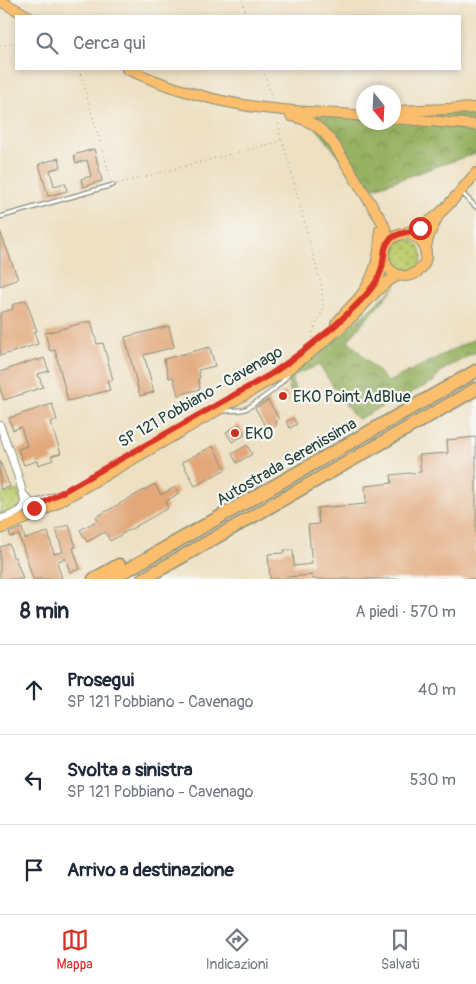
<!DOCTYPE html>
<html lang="it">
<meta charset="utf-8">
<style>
:root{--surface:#fff;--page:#f2f2f3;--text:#1f2937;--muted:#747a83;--line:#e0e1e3;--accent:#d93025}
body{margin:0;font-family:Pangolin,sans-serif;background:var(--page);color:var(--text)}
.compass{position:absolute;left:356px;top:85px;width:45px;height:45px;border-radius:50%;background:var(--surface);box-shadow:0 2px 8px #0003;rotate:162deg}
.stop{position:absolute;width:15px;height:15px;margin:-11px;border:4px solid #d93025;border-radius:50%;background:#fff}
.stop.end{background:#d93025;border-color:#fff;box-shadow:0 1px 5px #0008}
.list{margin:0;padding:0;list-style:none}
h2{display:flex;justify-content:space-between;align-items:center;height:65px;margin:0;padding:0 20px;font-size:21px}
h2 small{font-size:16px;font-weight:400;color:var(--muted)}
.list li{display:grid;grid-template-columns:32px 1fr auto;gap:15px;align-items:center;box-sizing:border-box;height:90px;padding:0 20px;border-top:1px solid var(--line)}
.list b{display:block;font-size:19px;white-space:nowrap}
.list p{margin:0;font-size:16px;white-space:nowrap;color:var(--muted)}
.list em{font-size:16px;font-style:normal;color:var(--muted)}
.icon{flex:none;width:28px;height:28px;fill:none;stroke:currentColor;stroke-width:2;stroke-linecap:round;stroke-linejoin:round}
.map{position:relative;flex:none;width:476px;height:579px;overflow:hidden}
.search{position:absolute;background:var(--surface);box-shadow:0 2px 8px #0003;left:15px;right:15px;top:15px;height:55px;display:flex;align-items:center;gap:12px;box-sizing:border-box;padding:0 18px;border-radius:0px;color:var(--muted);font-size:19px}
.sheet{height:335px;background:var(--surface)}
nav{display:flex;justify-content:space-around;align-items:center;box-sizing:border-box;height:70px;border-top:1px solid var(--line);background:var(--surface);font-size:14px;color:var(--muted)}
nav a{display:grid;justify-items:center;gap:2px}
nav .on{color:var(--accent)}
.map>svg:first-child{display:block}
</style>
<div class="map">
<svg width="476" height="579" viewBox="0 0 476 579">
<defs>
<pattern id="grass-dots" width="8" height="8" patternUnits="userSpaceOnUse" patternTransform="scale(1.25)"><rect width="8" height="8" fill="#bfce70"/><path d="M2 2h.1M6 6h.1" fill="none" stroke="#9ba85d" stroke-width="1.8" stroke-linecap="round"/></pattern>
<pattern id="forest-crowns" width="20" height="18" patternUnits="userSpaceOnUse" patternTransform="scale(1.25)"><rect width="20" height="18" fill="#97b162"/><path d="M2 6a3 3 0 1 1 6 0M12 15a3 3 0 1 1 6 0" fill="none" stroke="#7b9152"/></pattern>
</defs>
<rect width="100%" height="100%" fill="#f6f6f2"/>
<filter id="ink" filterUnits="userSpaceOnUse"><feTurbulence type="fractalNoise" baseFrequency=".02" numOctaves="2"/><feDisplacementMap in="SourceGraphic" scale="10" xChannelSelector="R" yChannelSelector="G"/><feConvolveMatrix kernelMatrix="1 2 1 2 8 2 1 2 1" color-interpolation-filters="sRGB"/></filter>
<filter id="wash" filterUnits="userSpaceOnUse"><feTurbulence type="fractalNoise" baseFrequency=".0096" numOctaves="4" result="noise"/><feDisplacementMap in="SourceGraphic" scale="20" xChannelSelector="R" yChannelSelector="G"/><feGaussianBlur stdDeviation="1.12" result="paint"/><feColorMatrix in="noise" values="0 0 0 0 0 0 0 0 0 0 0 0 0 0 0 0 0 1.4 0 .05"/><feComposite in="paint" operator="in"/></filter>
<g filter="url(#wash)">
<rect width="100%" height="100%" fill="#eee0c2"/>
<g fill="url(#grass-dots)" stroke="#6f8652">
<circle cx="405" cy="256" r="17"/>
<polygon points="18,490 22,503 17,509 0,515 0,495"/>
</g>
<g fill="url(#forest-crowns)" stroke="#5b774b">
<polygon points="476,110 476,153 366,191 307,116 363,114 364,122 394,122 394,113"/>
<polygon points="396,286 348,340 388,382 476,338 476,352 441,371 433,382 358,419 352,414 319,365 295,375 292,382 300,400 298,403 289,389 288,379 296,370 332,343"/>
</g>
<g id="blocks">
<g fill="#e2a87a">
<polygon points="94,149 102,181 83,187 81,179 91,176 87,160 76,163 74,155"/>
<polygon points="59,158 61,167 50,170 54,186 65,183 67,191 48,196 39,164"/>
<polygon points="0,231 18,279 0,286"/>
<polygon points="26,300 37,331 34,332 38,344 0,356 0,313 13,309 12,305"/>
<polygon points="91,321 97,344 103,343 113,380 107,381 110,390 68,401 55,350 50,351 45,333"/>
<polygon points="169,326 174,347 144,355 154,392 140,396 125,337"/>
<polygon points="210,347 215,366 198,370 200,378 198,378 200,389 178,395 173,377 169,378 164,359"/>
<polygon points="44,358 49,371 38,374 43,387 4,400 0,389 0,372 37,359 37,361"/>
<polygon points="285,391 289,398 282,401 278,395"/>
<polygon points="268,400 279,419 275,422 277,425 268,431 255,408"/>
<polygon points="52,404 57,420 50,422 61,453 51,456 53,460 38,465 37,461 24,465 18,449 27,446 21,427 13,430 9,418"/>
<polygon points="293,418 297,424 290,428 286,422"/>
<polygon points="239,424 245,435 232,442 226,432"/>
<polygon points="476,437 476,579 313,579 312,575 287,577 287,579 270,579 268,554 284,553 284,550 293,550 294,566 312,564 308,525 319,524 317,508 366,504 365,486 392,483 391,475 421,472 419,455 448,453 447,440"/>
<polygon points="247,445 252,454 237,463 232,454"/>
<polygon points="213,446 226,469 195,486 182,462"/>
<polygon points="0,461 10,487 0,489"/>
<polygon points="155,484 161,495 175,487 179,493 165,502 168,508 110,541 105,532 87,542 80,530 98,520 96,517"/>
<polygon points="69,525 76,547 73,548 80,569 70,572 65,558 57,562 62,579 33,579 19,535 11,537 9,533 22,528 25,539 48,532 54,554 63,552 56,529"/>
<polygon points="9,544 13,557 15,557 23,579 0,579 0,547"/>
</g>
</g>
</g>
<g filter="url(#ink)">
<use href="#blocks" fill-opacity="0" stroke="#868e7b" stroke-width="1"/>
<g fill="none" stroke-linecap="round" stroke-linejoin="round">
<g stroke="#868e7b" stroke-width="5.5">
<g id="lane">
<polyline points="462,193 476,207"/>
<polyline points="0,217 113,185"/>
<path d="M225,411C230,410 235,411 241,410C246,410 251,406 255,403C269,394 277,388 288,375"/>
</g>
</g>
<g stroke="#868e7b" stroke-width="9">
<g id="street">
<path d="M0,425C4,437 28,498 24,507C20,513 7,517 0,519"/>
<polyline points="25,496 31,503 35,504 59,495"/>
</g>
</g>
<g stroke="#868e7b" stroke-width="12">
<g id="primary">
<polyline points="0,1 28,16"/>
<path d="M127,69C176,91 229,106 283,110C310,113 337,113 364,116"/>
<polyline points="394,111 476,108"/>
<path d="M291,116C310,119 322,129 333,143L383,223L386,231V245"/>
<polyline points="394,118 476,125"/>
<path d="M405,233C436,225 456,196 476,173"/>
<circle cx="405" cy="255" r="21"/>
<polyline points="425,251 429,235 438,216"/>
<polyline points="367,294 379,277 384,259"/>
<path d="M336,324C344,313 354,304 362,294C375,276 381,252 380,230"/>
<path d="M0,529L27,518L48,508L284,372C309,355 332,336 353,316C368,301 380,284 399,275"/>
</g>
</g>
<g stroke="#868e7b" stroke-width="15">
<g id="highway">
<polyline points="94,579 119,565"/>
<polyline points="111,579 476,371"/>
<polyline points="143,579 476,389"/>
</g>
</g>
<g stroke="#868e7b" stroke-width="1" stroke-dasharray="1 4" stroke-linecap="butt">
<polyline points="242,0 247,16"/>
<polyline points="0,46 16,42"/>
<polyline points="79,69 111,180"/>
<polyline points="263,69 273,101"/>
<polyline points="281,140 284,145 322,288 323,310 313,331 312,341"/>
<polyline points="117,184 277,142 281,139 278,121"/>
</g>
<use href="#lane" stroke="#fff" stroke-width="3"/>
<use href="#street" stroke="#fff" stroke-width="7"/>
<use href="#primary" stroke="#fabe6d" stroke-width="10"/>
<use href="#highway" stroke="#fabe6d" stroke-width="12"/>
</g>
</g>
<g fill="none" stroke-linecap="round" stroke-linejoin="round" filter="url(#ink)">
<path stroke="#d93025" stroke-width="6" d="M34,508L271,374C293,360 312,344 332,328C345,316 359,304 370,290C376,283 380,275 382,267C385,255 382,243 395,236C402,232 412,232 420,228"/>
</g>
<g fill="#c8321e" stroke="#f6f6f2" stroke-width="2">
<circle cx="283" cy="396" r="5"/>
<circle cx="235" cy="433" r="5"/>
</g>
<g text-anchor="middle" stroke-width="4.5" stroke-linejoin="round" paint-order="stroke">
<g font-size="16" fill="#1f3d34" stroke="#f6f6f2">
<text transform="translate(200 396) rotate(-30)" y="6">SP 121 Pobbiano - Cavenago</text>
<text transform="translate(286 461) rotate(-30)" y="6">Autostrada Serenissima</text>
</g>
<g font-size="16" fill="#1f3d34" stroke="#f6f6f2" text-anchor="start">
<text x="293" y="402">EKO Point AdBlue</text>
<text x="245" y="439">EKO</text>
</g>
</g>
</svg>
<svg class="compass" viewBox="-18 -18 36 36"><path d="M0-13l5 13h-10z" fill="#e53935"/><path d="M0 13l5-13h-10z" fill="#747a83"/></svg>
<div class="stop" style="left:420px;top:228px"></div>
<div class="stop end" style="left:34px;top:508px"></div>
<div class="search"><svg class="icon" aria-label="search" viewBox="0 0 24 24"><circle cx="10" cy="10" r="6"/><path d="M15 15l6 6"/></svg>Cerca qui</div>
</div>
<section class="sheet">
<h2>8 min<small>A piedi · 570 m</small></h2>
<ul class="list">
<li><svg class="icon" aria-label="ahead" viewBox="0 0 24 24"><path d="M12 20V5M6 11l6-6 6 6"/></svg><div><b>Prosegui</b><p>SP 121 Pobbiano - Cavenago</p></div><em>40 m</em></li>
<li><svg class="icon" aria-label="left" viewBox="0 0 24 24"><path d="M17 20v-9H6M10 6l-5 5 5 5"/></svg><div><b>Svolta a sinistra</b><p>SP 121 Pobbiano - Cavenago</p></div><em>530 m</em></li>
<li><svg class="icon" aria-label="arrive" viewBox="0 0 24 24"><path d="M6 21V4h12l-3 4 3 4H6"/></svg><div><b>Arrivo a destinazione</b></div></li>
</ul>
</section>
<nav>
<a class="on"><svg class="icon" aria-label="map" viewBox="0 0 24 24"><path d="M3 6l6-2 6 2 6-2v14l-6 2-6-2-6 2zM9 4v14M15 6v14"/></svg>Mappa</a>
<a><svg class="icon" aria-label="directions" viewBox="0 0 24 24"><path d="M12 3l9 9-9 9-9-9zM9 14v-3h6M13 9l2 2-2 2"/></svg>Indicazioni</a>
<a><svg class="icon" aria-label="saved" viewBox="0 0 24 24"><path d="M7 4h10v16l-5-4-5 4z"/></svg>Salvati</a>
</nav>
